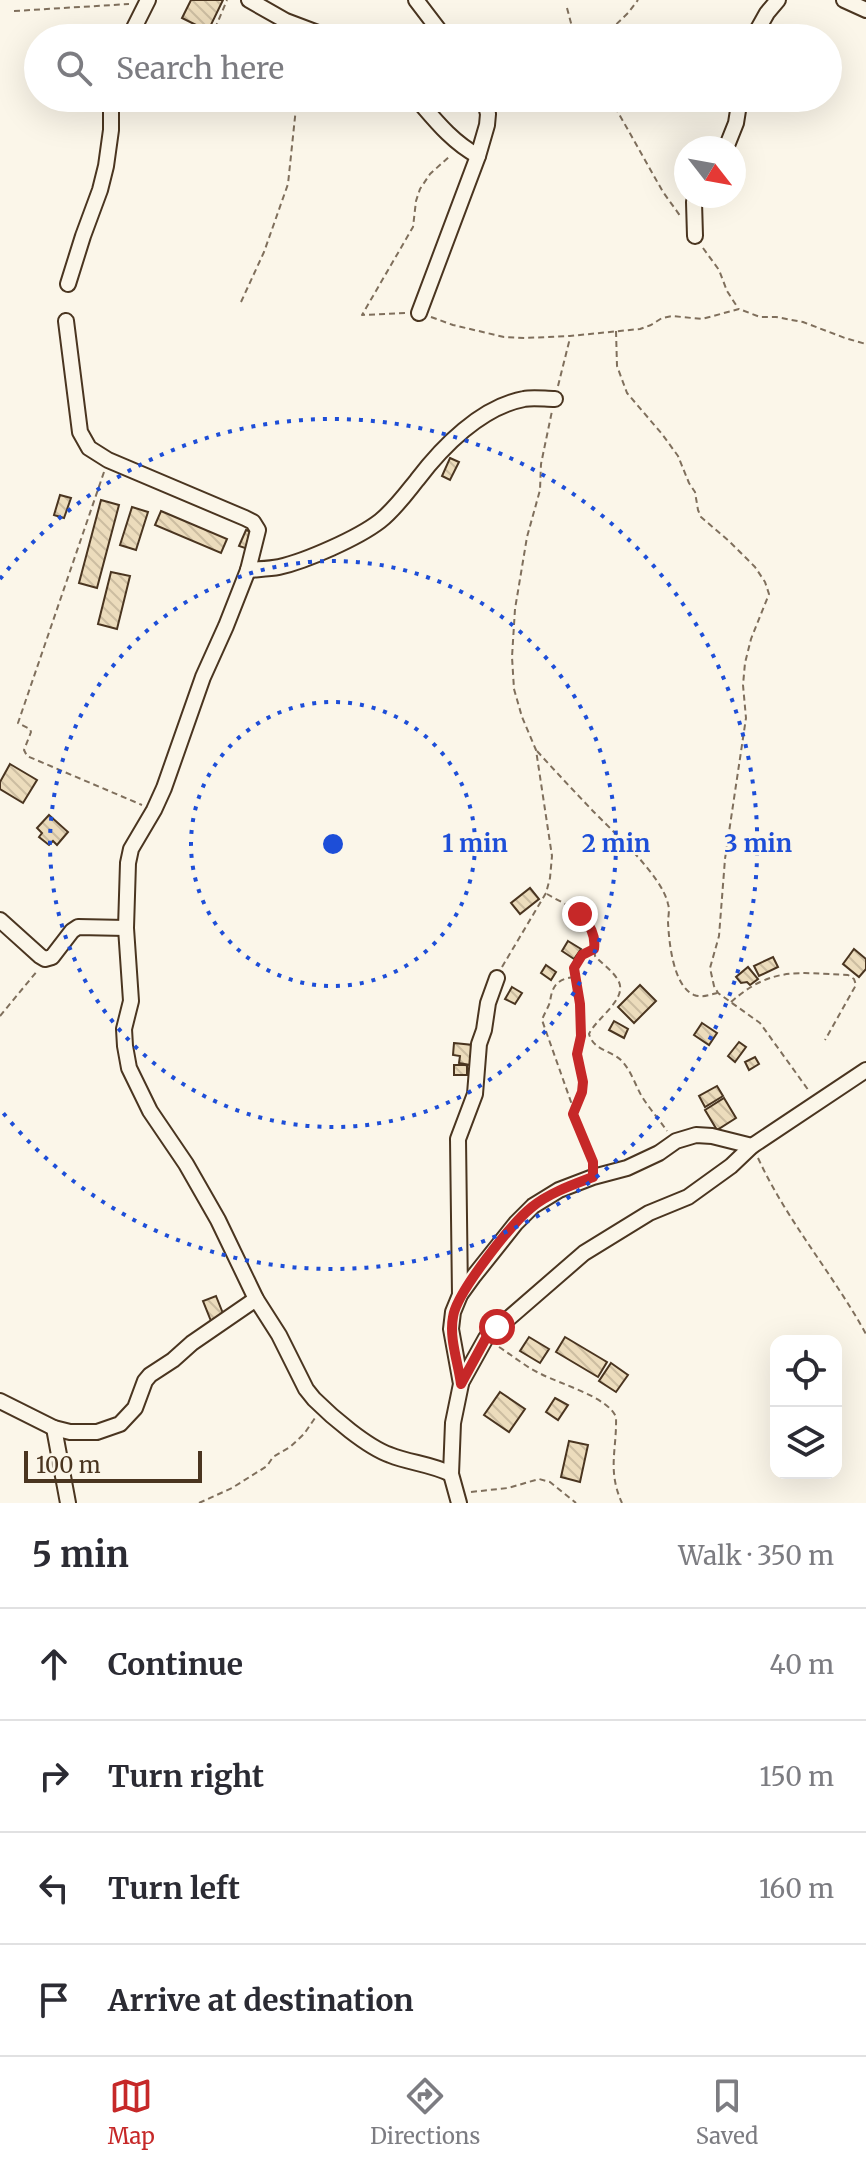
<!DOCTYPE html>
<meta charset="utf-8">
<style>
:root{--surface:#fff;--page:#f7f7f7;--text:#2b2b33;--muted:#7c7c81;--line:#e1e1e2;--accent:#c62828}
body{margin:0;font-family:Merriweather,serif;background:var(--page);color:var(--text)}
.controls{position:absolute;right:24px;bottom:24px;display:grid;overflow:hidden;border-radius:16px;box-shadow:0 8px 32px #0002}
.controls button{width:72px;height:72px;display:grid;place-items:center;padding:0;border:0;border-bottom:2px solid var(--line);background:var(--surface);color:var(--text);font:40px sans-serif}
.compass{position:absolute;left:674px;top:136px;width:72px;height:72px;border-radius:50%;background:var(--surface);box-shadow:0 8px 32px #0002;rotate:121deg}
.scale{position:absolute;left:24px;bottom:20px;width:178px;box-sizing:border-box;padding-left:8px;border:4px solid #4a3520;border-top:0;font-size:22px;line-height:28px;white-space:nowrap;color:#4a3520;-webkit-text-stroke:6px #fbf6e9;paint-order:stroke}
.stop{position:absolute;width:24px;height:24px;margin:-18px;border:6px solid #c62828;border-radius:50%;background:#fff}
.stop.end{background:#c62828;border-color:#fff;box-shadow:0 2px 8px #0008}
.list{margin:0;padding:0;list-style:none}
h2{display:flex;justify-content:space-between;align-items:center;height:104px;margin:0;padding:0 32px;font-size:34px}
h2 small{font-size:26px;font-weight:400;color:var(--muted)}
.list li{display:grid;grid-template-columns:52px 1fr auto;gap:24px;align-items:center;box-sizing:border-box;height:112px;padding:0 32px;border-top:2px solid var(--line)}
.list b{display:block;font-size:30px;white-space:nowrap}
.list em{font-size:26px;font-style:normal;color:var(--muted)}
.icon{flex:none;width:44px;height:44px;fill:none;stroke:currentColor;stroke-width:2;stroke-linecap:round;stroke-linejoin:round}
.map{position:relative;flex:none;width:866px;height:1503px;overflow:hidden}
.search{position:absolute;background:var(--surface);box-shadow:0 8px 32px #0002;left:24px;right:24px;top:24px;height:88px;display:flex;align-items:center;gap:20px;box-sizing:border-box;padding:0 28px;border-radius:44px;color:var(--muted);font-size:30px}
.sheet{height:552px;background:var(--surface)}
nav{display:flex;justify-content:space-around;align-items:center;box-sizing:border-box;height:112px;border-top:2px solid var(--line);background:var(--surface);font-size:22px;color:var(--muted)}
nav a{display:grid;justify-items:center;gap:4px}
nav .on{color:var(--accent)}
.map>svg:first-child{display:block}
</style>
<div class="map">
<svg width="866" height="1503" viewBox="0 0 866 1503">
<defs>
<pattern id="building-back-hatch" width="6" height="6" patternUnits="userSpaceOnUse" patternTransform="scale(2)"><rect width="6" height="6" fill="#ecdcbc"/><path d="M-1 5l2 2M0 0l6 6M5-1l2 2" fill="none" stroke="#ccbda1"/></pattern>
</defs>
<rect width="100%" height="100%" fill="#fbf6e9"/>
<g fill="url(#building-back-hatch)" stroke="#4a3520" stroke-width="2">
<polygon points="191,0 223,0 208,31 182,18"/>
<polygon points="450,458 459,462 450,480 442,476"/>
<polygon points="60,495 71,498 64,518 54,515"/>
<polygon points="101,500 119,505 97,588 79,583"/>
<polygon points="132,507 148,512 136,550 120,545"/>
<polygon points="161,511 227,539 221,553 155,525"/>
<polygon points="246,530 254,533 248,549 239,546"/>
<polygon points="111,572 130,576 117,629 98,624"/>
<polygon points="10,764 37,780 23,803 0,789 0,782"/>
<polygon points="49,815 68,832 57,845 53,841 49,845 39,837 42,833 37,828"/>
<polygon points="530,888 539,899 520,914 511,903"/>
<polygon points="568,941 581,949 574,959 562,951"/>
<polygon points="854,949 866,959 866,969 859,977 843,964"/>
<polygon points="773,957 778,967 759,976 754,966"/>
<polygon points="546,965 556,972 551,980 541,973"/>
<polygon points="748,967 758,979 750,985 747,982 741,983 736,977"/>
<polygon points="640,985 656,1001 634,1023 618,1007"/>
<polygon points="512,987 522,993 515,1004 505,999"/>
<polygon points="614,1021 628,1029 624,1038 609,1030"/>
<polygon points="702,1023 717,1033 709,1045 694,1035"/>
<polygon points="739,1042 746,1047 735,1062 728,1056"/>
<polygon points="454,1043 473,1045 470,1065 459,1063 460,1056 453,1055"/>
<polygon points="755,1057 759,1064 749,1070 745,1062"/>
<rect x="454" y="1065" width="13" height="10"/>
<polygon points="717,1086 723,1096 705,1107 699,1096"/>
<polygon points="724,1098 736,1118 717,1130 705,1110"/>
<polygon points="216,1296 224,1316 211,1321 203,1301"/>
<polygon points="529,1337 549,1349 540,1363 520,1351"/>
<polygon points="565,1337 607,1362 598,1377 556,1352"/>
<polygon points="611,1363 628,1375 616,1392 599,1381"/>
<polygon points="500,1392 525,1409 509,1432 484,1415"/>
<polygon points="555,1398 568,1405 558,1420 546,1412"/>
<polygon points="569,1441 588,1445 580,1482 561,1477"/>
</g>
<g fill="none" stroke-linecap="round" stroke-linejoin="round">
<g stroke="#4a3520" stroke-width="18">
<g id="minor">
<polyline points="249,0 286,21 331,38"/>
<polyline points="416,0 445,38"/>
<polyline points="844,0 866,10"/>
<polyline points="129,38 148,0"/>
<polyline points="753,38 767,13 778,0"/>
<path d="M416,98C435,120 452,142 478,156"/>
<polyline points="726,148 736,123 740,98"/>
<polyline points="695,236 694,202 696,196"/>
<polyline points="68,284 83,236 100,190 106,166 111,130 111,98"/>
<polyline points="419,313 478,156 487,125 488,114 484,98"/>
<path d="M66,321L80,432L89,448L108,460L245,518L253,522L258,530L248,570L226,626L203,677L164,788L154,810L131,849L128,863L126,928L131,1001L124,1029L125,1046L129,1068L150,1111L186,1164L218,1220L256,1299L279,1335L306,1389L314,1399C332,1417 367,1447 390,1455C410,1463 431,1464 451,1474"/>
<path d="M248,570C258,569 269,569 279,567C306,561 358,538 380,521C395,509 405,495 417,480C442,447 481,407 524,399C533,397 545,399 555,399"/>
<polyline points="0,920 40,956 45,959 52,957 72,931 78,927 126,928"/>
<polyline points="460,1295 458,1139 475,1094 479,1044 484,1030 488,1003 497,978"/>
<polyline points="461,1383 486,1338 584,1253 649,1213 688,1197 731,1166 752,1146"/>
<polyline points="0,1401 54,1428 70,1432 97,1432 120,1424 135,1408 145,1381 150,1375 173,1360 192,1343 256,1299"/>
<polyline points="54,1428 68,1503"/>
<polyline points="459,1503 451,1474 453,1423 461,1384 451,1329 453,1312 460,1295 473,1277 516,1223 533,1206 559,1190 593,1177 627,1168 659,1153 676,1141 696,1135 712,1136 752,1146 866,1070"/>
</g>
</g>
<g stroke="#7f6f5c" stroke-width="2" stroke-dasharray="6 4" stroke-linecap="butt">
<polyline points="567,8 575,38"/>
<polyline points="14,11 129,4"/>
<polyline points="211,38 227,0"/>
<polyline points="602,38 628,13 638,0"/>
<polyline points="610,98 663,192 681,217"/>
<polyline points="703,248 719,270 727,291 738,308"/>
<polyline points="241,302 264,252 288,184 297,98"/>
<polyline points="405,313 362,315 413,227 416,201 420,189 430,174 451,155"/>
<polyline points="431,317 453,325 504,337 525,338 570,336 640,329 651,325 662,318 672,316 702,319 739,309 760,317 776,317 803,322 845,338 866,344"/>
<polyline points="616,331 617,366 627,393 662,434 678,456 689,483 695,492 698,510 701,517 729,541 755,567 765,582 769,594 751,639 745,663 743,685 746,718 725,859 719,936 710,968 714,986 718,993 760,1023 809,1091"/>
<polyline points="558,386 570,338"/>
<polyline points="104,472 18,723 30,729 31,732 24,750 27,756 142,805"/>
<path d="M537,751C555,771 573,790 591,809C612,831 662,875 668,904C670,910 668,917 668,922C669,942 673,986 694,995C702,998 709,995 717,993"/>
<path d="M547,894C564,904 590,914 594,937C596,943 594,950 595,956C602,964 612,970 618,980C629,999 596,1018 589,1034C594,1051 611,1050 622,1061C631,1071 635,1084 641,1095C648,1107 659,1119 667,1131"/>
<polyline points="502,967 546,893 550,878 552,856 536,750 522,717 514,689 512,657 515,609 527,537 540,490 541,464 552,411"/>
<path d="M574,977C557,979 552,986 550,1002C548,1008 544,1014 542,1020L593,1164"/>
<path d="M731,1002C772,966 798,973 848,975L854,979L856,985L825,1040"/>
<polyline points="0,1016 38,970"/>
<polyline points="575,1111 582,1092 583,1082 577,1054 581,1036 580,1004 574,968 582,955 593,950"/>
<path d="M758,1158C787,1221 833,1274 866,1334"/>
<path d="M499,1347C513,1356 526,1367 541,1374C560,1384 608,1397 616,1417C617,1450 607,1470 622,1503"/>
<polyline points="471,1492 508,1488 539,1479 550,1482 576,1503"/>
<polyline points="199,1503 232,1488 267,1466 273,1457 290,1447 304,1434 315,1418"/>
</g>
<use href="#minor" stroke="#fbf6e9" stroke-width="14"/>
</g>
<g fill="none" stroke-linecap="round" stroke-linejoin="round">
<path stroke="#c62828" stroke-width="10" d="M497,1327L486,1338L461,1384C458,1362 449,1338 453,1317C456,1293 512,1223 532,1207C549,1193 572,1185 593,1177V1162L573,1114L582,1092L583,1082L577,1054L581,1036L580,1004L574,968L582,955L594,949C596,935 590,925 580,914"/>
</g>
<g fill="none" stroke="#1d4ed8" stroke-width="4" stroke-dasharray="4 8">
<circle cx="333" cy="844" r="142"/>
<circle cx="333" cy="844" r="283"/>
<path d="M0 579A425 425 0 1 1 0 1109"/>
</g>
<circle cx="333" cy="844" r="12" fill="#1d4ed8" stroke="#fbf6e9" stroke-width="4"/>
<g font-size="24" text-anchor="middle" font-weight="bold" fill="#1d4ed8" stroke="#fbf6e9" stroke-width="6" stroke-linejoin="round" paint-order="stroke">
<text x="475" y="852">1 min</text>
<text x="616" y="852">2 min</text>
<text x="758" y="852">3 min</text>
</g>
</svg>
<div class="controls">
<button><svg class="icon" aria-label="locate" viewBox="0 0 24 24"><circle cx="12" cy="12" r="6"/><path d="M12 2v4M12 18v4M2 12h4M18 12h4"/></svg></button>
<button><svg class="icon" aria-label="layers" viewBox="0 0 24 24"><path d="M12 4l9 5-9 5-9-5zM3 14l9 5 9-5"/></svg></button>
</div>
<svg class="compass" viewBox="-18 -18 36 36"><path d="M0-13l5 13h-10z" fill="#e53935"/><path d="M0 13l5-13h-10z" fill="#7c7c81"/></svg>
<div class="scale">100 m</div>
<div class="stop" style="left:497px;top:1327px"></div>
<div class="stop end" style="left:580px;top:914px"></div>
<div class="search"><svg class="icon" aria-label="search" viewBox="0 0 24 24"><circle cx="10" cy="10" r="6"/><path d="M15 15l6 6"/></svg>Search here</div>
</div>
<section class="sheet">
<h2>5 min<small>Walk · 350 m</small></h2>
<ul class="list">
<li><svg class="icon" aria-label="ahead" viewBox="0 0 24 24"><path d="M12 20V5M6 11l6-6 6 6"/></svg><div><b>Continue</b></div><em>40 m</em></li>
<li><svg class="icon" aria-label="right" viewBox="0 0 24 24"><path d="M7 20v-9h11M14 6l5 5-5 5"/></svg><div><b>Turn right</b></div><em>150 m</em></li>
<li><svg class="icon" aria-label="left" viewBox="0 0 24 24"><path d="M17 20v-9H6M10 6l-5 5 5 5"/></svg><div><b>Turn left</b></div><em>160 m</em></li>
<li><svg class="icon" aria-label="arrive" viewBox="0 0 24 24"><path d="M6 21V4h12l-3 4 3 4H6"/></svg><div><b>Arrive at destination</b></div></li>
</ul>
</section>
<nav>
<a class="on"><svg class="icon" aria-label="map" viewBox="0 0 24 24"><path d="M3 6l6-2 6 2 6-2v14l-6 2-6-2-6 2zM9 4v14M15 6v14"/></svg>Map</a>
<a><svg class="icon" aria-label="directions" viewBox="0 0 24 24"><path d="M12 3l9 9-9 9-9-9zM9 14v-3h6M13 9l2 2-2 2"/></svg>Directions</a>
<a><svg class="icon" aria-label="saved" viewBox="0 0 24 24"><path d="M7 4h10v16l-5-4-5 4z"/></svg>Saved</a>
</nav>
